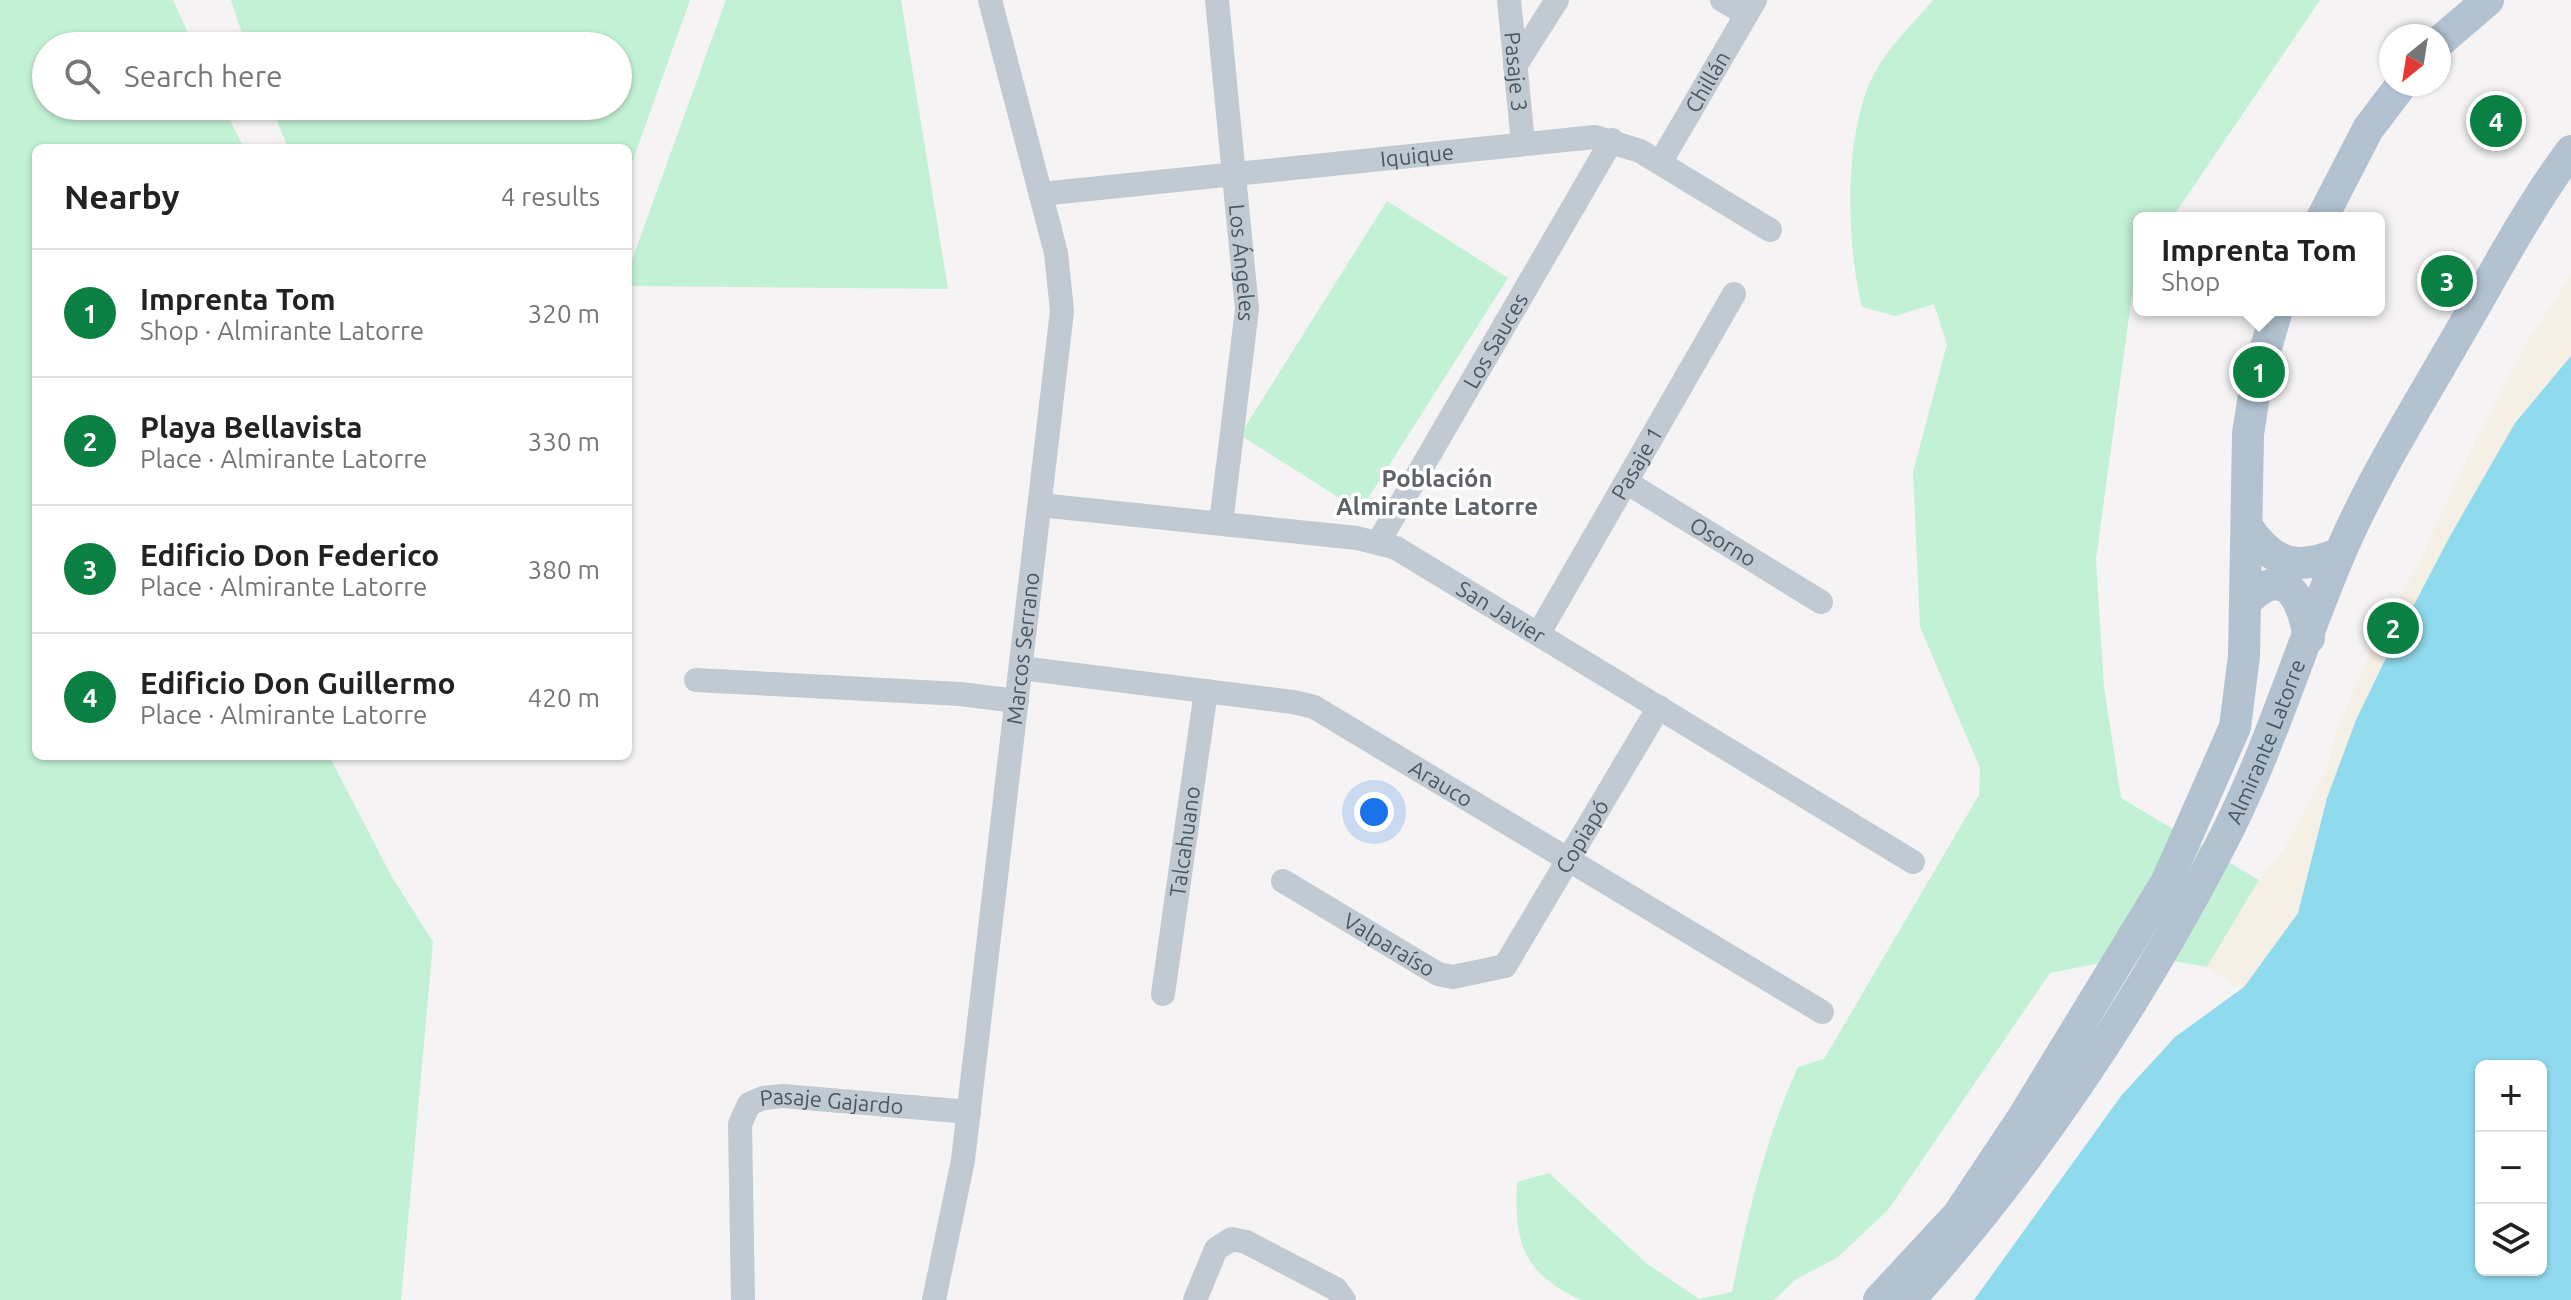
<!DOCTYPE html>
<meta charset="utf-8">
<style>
:root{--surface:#fff;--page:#f2f2f2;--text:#222;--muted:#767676;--line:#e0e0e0;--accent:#0b8043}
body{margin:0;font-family:Ubuntu,sans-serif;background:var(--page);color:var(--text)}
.controls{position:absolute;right:24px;bottom:24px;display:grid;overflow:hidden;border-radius:12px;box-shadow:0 2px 6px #0004}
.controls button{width:72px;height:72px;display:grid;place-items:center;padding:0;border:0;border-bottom:2px solid var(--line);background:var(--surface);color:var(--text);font:40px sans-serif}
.compass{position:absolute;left:2379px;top:24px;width:72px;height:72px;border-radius:50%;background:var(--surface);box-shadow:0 2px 6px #0004;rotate:210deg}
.you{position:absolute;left:1374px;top:812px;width:28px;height:28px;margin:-20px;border:6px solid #fff;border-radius:50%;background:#1a73e8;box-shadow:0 0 0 12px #1a73e833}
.badge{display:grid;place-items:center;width:52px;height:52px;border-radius:50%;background:var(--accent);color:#fff;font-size:26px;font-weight:700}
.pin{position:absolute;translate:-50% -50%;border:4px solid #fff;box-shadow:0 2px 8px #0006}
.popup{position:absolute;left:2133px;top:212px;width:252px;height:104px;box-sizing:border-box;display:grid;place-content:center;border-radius:12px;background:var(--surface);filter:drop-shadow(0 2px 6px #0005);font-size:26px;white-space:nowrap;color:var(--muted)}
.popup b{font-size:30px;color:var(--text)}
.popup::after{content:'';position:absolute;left:50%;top:100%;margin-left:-16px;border:16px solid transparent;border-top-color:var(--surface)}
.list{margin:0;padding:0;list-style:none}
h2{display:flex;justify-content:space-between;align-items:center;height:104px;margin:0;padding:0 32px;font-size:34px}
h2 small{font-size:26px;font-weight:400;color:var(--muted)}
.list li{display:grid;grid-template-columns:52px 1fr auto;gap:24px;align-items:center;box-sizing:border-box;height:128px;padding:0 32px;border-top:2px solid var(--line)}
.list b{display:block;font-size:30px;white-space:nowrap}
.list p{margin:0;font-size:26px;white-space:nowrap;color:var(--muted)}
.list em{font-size:26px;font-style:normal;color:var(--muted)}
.icon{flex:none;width:44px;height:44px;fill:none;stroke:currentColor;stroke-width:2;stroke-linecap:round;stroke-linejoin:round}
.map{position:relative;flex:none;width:2571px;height:1300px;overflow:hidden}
.search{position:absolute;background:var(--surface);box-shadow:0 2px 6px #0004;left:32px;top:32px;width:600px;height:88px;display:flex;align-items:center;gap:20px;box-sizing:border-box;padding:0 28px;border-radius:44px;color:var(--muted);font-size:30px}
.panel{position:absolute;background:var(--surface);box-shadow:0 2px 6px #0004;left:32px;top:144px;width:600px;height:616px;border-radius:12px}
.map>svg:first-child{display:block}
</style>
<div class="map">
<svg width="2571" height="1300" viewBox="0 0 2571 1300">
<rect width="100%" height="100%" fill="#f5f3f3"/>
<g fill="#c3f1d5">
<polygon points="0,0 173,0 194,46 46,46 46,106 223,106 244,148 36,148 36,756 329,756 392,877 433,942 401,1300 0,1300"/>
<polygon points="231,0 690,0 628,174 628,148 288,148 271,106 618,106 618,46 246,46"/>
<polygon points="726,0 901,0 948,289 628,286 628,271"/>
<path d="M1933,0H2320L2172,218H2139V266L2135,272L2096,559L2104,687L2121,798L2259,880L2207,967L2140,955L2050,973L1888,1210L1838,1257L1795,1280L1774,1300H1581C1523,1274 1514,1242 1517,1182L1549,1173L1646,1263L1699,1299L1732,1292C1748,1214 1765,1139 1798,1067L1824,1059L1979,795L1980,768L1920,627L1913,472L1947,344L1934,304L1895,316L1862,307C1846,243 1843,131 1875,72C1889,46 1914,23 1933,0Z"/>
<polygon points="1387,201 1508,278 1360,511 1240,435"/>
</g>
<polygon fill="#f5f0e5" points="2571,275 2571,356 2515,423 2450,536 2383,664 2356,720 2327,798 2298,913 2244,987 2234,986 2207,967 2259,880 2284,849 2325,773 2337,730 2374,643 2421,558 2476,439 2526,344"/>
<path fill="#90daee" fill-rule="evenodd" d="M2571,356V1300H1974L2121,1096L2175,1037L2244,987L2298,913L2327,798L2356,720L2383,664L2450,536L2515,423ZM2481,1066H2541V1270H2481Z"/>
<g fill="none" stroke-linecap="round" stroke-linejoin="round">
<g stroke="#c1cad2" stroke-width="24">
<path id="s1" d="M1217,0L1247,309L1221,523"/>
<path id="s2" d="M1509,0L1523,143"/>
<polyline points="1722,0 1746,14"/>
<polyline points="1515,66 1557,0"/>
<path id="s3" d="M1660,163L1755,0"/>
<path id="s4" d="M1041,194L1595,137L1640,151L1770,230"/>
<path id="s5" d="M1626,482L1821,602"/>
<path id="s6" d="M1040,505L1357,538L1396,548L1913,862"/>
<path id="s7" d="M1378,543L1612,140"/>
<path id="s8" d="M1539,633L1734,294"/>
<path id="s9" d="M1021,668L1293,702L1314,707L1822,1012"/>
<polyline points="696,680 960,694 1017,701"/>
<path id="s10" d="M1283,881L1438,974L1453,977L1505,966L1659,707"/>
<path id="s11" d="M1163,994L1206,691"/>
<path id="s12" d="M743,1300L740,1124L749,1104L763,1098L783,1096L969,1112"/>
<path id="s13" d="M934,1300L963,1160L1062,311L1056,253L990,0"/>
<polyline points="1195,1300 1216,1249 1232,1239 1246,1242 1336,1289 1344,1300"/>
</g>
<g stroke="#b3c2d1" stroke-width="32">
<polyline points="2439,42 2488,0"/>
<polyline points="2322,218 2368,129 2402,84"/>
<path d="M2248,528C2274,566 2299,571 2340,553"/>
<path d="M2245,603C2285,560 2302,598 2309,638"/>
<polyline points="1879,1300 1958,1215 2022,1119 2167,881 2235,727 2244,656 2248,434 2256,382 2277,310"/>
<path id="s14" d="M1909,1300C2029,1169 2137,1006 2219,848C2269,753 2299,649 2341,551C2373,477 2416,409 2456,339C2493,276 2527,210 2571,151"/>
</g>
</g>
<g text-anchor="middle" stroke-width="7" stroke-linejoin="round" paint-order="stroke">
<g font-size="22" fill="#4a5661" stroke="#fff">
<text dy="8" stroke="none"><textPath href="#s2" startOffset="72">Pasaje 3</textPath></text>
<text dy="8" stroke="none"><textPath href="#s3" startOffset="94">Chillán</textPath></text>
<text dy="8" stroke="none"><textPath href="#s4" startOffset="378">Iquique</textPath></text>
<text dy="8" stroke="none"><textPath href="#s1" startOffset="264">Los Ángeles</textPath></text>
<text dy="8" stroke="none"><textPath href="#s7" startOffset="234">Los Sauces</textPath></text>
<text dy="8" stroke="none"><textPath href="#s8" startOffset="196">Pasaje 1</textPath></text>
<text dy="8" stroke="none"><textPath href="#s5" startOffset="114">Osorno</textPath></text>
<text dy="8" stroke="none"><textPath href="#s6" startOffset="482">San Javier</textPath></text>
<text dy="8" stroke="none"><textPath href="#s13" startOffset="658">Marcos Serrano</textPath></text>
<text dy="8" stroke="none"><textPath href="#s14" startOffset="666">Almirante Latorre</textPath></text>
<text dy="8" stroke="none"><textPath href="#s9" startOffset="444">Arauco</textPath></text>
<text dy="8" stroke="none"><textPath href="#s10" startOffset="400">Copiapó</textPath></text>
<text dy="8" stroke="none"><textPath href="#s11" startOffset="154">Talcahuano</textPath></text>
<text dy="8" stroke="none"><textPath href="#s10" startOffset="124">Valparaíso</textPath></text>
<text dy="8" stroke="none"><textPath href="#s12" startOffset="282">Pasaje Gajardo</textPath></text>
</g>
<g font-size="24" font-weight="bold" fill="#5f6368" stroke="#fff">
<text x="1437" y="487">Población<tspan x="1437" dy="28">Almirante Latorre</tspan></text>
</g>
</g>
</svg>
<div class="controls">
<button>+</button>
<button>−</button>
<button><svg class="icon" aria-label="layers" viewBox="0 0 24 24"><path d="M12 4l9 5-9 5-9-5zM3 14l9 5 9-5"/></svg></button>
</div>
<svg class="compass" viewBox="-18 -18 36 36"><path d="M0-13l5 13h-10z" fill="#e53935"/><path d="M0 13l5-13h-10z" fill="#767676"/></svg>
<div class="you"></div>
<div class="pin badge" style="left:2259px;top:372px">1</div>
<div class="popup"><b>Imprenta Tom</b>Shop</div>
<div class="pin badge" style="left:2393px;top:628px">2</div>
<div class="pin badge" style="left:2447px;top:281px">3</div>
<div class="pin badge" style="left:2496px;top:121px">4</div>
<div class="search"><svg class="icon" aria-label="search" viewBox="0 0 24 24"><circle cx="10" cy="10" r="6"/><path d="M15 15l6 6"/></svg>Search here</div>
<section class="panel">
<h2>Nearby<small>4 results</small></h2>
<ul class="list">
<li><span class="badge">1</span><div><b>Imprenta Tom</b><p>Shop · Almirante Latorre</p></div><em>320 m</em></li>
<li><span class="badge">2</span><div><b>Playa Bellavista</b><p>Place · Almirante Latorre</p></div><em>330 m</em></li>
<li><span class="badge">3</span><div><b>Edificio Don Federico</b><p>Place · Almirante Latorre</p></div><em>380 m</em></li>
<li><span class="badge">4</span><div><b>Edificio Don Guillermo</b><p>Place · Almirante Latorre</p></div><em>420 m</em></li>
</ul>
</section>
</div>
